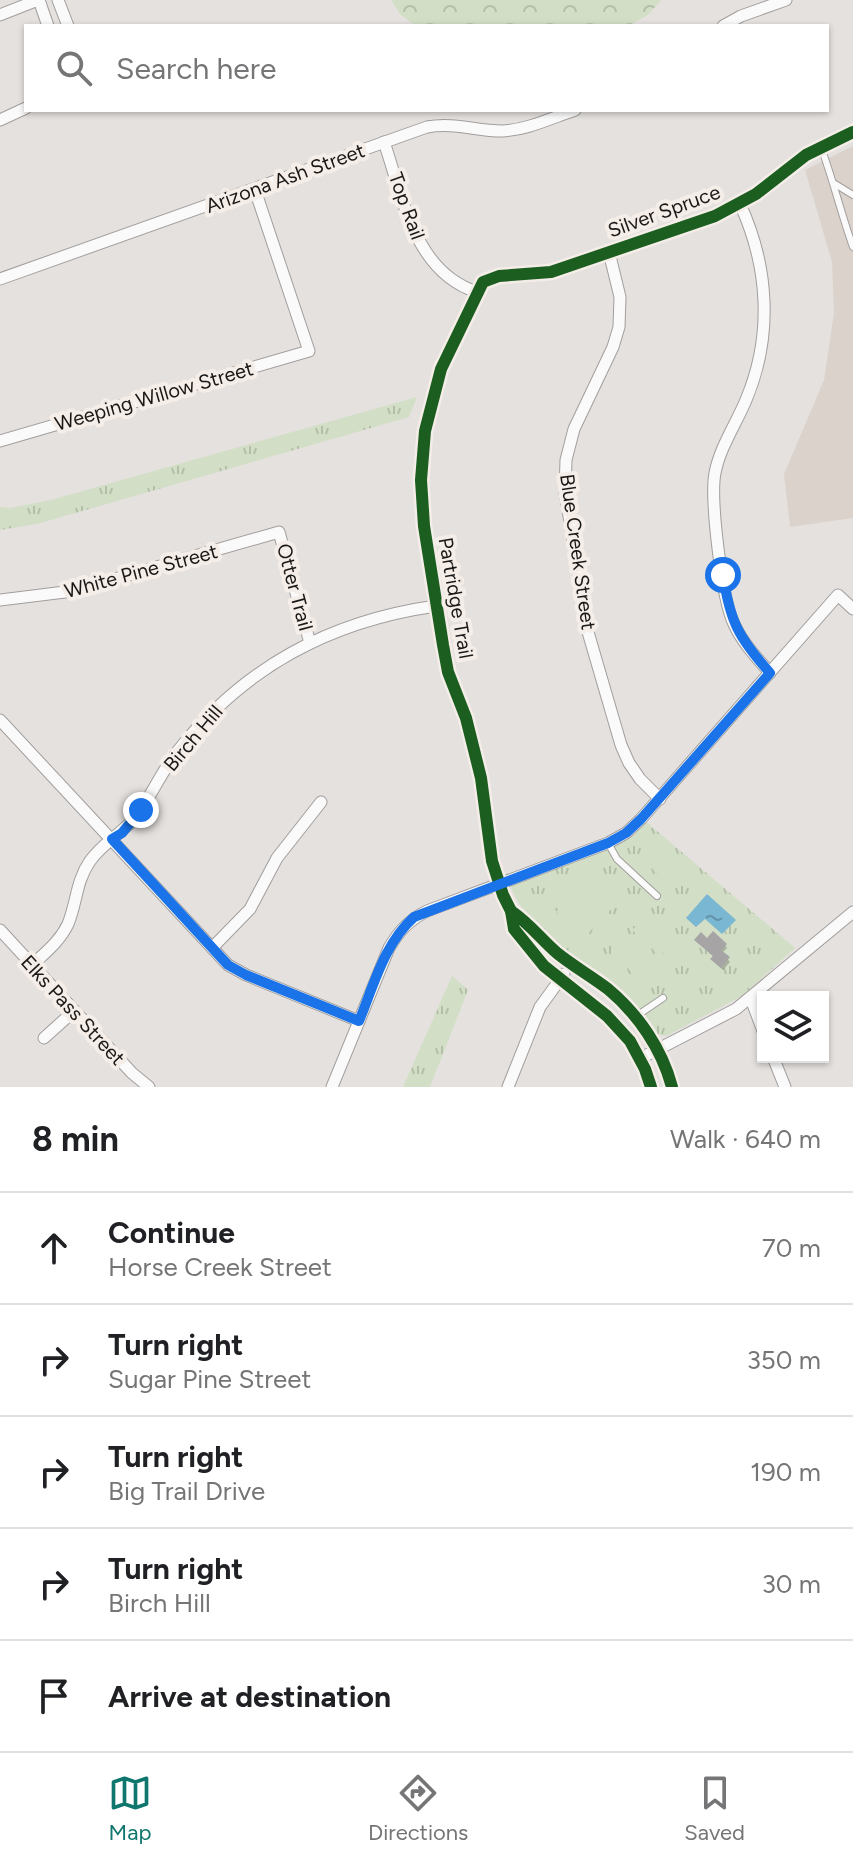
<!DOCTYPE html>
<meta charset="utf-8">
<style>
:root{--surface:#fff;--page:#f2f2f2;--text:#202124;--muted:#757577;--line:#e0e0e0;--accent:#0f766e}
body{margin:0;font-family:Figtree,sans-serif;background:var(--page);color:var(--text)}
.controls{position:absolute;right:24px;bottom:24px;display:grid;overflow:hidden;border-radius:0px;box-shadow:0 2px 6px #0004}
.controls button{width:72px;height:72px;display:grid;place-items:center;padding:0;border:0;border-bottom:2px solid var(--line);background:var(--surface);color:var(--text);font:40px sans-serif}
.stop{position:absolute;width:24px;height:24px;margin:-18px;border:6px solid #1a73e8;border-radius:50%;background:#fff}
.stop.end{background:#1a73e8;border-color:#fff;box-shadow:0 2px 8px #0008}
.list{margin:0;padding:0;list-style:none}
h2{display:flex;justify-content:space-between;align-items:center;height:104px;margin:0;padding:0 32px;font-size:34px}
h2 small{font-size:26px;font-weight:400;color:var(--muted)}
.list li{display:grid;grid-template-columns:52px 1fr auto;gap:24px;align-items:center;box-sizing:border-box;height:112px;padding:0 32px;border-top:2px solid var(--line)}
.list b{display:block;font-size:30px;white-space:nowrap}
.list p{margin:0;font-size:26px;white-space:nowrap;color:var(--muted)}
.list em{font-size:26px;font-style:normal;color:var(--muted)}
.icon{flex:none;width:44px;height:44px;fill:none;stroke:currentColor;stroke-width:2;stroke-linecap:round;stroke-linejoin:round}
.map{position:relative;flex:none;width:853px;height:1087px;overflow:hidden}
.search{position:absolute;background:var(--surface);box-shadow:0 2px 6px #0004;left:24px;right:24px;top:24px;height:88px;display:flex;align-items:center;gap:20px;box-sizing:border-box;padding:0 28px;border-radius:0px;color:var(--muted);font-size:30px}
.sheet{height:664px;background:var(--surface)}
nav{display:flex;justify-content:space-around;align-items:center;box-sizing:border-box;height:112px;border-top:2px solid var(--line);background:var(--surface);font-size:22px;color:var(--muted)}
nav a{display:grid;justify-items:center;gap:4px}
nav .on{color:var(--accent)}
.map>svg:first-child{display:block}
</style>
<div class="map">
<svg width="853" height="1087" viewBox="0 0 853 1087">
<defs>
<pattern id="grass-tufts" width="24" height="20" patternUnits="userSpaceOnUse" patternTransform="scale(2)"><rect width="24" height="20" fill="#d2dec5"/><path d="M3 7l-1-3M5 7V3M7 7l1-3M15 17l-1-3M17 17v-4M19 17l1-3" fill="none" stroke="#b4bea8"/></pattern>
<pattern id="forest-crowns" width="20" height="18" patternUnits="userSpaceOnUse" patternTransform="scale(2)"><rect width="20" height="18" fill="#d2dec5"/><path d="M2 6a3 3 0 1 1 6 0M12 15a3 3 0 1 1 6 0" fill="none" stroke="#b4bea8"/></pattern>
<pattern id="water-ripples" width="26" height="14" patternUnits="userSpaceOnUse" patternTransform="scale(2)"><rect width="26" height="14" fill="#7ab7d2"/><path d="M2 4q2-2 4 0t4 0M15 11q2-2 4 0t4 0" fill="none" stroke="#6394a9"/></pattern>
</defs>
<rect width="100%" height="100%" fill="#e4e1de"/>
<polygon fill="#dbd2cc" points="853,146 853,518 790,527 784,474 824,380 834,313 832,262 805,170"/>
<g fill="url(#grass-tufts)">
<polygon points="417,397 409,417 37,524 0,530 0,507 10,508 51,500"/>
<polygon points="645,821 795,948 742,996 666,1036 656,1034 613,985 571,957 548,935 520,905 511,888 512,885"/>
<polygon points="452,976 468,990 430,1087 403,1087"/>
</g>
<polygon fill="url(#forest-crowns)" points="391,0 661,0 648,15 628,26 416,26 400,14"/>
<g fill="#d2dec5">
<polygon points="655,844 679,866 665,880 641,859"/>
<polygon points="586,879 614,906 602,919 574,892"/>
<polygon points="568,899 596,925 584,938 556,912"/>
<polygon points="645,917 673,943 660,956 632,930"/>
<polygon points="624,939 651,966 639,979 611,952"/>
</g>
<polygon fill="url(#water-ripples)" points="707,894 736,920 722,934 705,919 696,927 686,918"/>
<polygon fill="#0003" points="707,940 725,945 727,948 722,953 730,962 723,970 715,963"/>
<polygon fill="#a6a4a4" points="713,931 727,944 721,950 730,957 721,968 710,959 713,956 694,940 701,932 707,938"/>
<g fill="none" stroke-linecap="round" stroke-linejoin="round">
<g stroke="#a19e9d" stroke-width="8">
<g id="lane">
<path d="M821,147C833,180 841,213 853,247"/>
<polyline points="835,184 853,195"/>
<polyline points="608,843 617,859 657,896"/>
<polyline points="635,1017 663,998"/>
</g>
</g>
<g stroke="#a19e9d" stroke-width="13">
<g id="street">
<polyline points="39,0 48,26"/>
<polyline points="58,0 68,26"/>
<polyline points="0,15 38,0"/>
<polyline points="723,26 741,16 786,0"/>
<polyline points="0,120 26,108"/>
<path d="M384,142C403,197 414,272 477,292"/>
<path d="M740,204C769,267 773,336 746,400C736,424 720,447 715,473C710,499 722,600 734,624C742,642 757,658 770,673"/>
<polyline points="609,252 620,297 619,327 613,347 574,429 566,460 565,492 588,632 621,745 629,763 640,779 660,799"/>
<path d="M0,279L427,127C454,122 476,131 502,131C527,130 551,118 575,110"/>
<polyline points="0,441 309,351 255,190"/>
<polyline points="0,600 73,591 279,532 310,643"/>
<polyline points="0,720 228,965 246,975 359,1021"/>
<path d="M511,911C529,923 541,939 557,953C573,966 591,976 608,989C638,1014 662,1049 672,1087"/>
<polyline points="0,930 132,1073 149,1087"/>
<polyline points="212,948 250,909 277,858 321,802"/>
<path d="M32,965C46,952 60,941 68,924C77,902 76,881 90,861C103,842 125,832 138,814C152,794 162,771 177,752C244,667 330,621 436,606"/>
<polyline points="751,999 763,1031"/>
<polyline points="44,1038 74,1011"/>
<polyline points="773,1057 785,1087"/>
<polyline points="639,1059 736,1009 853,912"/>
<path d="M332,1087L389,948C399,931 409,920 427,911L608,843L626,833L641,819L838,595L853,609"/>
<polyline points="508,1087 540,1007 564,974"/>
<polyline points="651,1087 645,1069 630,1041 607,1016 544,966 514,929 511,911 503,895 492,861 481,778 466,718 448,672 443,645 424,526 421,480 425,431 441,369 483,282 499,276 551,272 715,216 756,194 806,155 853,132"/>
</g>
</g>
<use href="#lane" stroke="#fbfafa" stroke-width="6"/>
<use href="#street" stroke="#fbfafa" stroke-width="11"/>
<g stroke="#f5ede8" stroke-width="17">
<g id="cycleway">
<path d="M511,911C529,923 541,939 557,953C573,966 591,976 608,989C638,1014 662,1049 672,1087"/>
<polyline points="651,1087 645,1069 630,1041 607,1016 544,966 514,929 511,911 503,895 492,861 481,778 466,718 448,672 443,645 424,526 421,480 425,431 441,369 483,282 499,276 551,272 715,216 756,194 806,155 853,132"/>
</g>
</g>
<use href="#cycleway" stroke="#1b5e20" stroke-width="12"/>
</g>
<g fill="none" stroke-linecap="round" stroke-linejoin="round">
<path stroke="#1a73e8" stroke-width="10" d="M141,810L122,833L112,839L228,965L246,975L359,1021C374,985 384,944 414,917L608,843L626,833L641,819L770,673C739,638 730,622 723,575"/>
</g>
<g text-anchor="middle" stroke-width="8" stroke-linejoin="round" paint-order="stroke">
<g font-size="20" fill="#1a1816" stroke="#f5ede8">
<text transform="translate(285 178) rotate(-20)" y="7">Arizona Ash Street</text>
<text transform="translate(407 206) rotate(70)" y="7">Top Rail</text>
<text transform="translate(664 211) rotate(-20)" y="7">Silver Spruce</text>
<text transform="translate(154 396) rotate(-16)" y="7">Weeping Willow Street</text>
<text transform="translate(578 552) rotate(82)" y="7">Blue Creek Street</text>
<text transform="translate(141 571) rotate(-15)" y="7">White Pine Street</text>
<text transform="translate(295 587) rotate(75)" y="7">Otter Trail</text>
<text transform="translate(456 598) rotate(80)" y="7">Partridge Trail</text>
<text transform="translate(193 738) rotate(-50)" y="7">Birch Hill</text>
<text transform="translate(73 1010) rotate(47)" y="7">Elks Pass Street</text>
</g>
</g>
</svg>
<div class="controls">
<button><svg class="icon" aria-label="layers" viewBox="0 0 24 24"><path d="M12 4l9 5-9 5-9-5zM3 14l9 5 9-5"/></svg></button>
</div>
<div class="stop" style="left:723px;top:575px"></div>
<div class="stop end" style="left:141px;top:810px"></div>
<div class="search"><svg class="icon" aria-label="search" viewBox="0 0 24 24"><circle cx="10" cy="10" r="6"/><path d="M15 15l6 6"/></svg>Search here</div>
</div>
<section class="sheet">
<h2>8 min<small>Walk · 640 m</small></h2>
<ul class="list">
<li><svg class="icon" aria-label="ahead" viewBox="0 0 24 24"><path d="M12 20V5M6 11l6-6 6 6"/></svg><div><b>Continue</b><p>Horse Creek Street</p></div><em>70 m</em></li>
<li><svg class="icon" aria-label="right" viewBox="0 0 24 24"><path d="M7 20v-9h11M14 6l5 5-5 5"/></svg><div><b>Turn right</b><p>Sugar Pine Street</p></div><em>350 m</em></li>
<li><svg class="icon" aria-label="right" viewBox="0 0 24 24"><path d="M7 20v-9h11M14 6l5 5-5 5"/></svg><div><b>Turn right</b><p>Big Trail Drive</p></div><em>190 m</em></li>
<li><svg class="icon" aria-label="right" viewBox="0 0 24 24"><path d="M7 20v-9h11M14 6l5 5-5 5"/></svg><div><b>Turn right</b><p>Birch Hill</p></div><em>30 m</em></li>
<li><svg class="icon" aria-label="arrive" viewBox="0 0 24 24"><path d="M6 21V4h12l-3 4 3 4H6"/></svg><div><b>Arrive at destination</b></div></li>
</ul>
</section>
<nav>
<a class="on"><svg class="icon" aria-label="map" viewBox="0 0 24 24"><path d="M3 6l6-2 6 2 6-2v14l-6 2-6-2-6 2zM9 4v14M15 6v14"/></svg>Map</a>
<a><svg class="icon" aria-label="directions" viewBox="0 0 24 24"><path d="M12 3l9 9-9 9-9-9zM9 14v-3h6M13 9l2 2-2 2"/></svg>Directions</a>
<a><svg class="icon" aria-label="saved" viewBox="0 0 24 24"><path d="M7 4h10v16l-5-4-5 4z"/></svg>Saved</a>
</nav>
